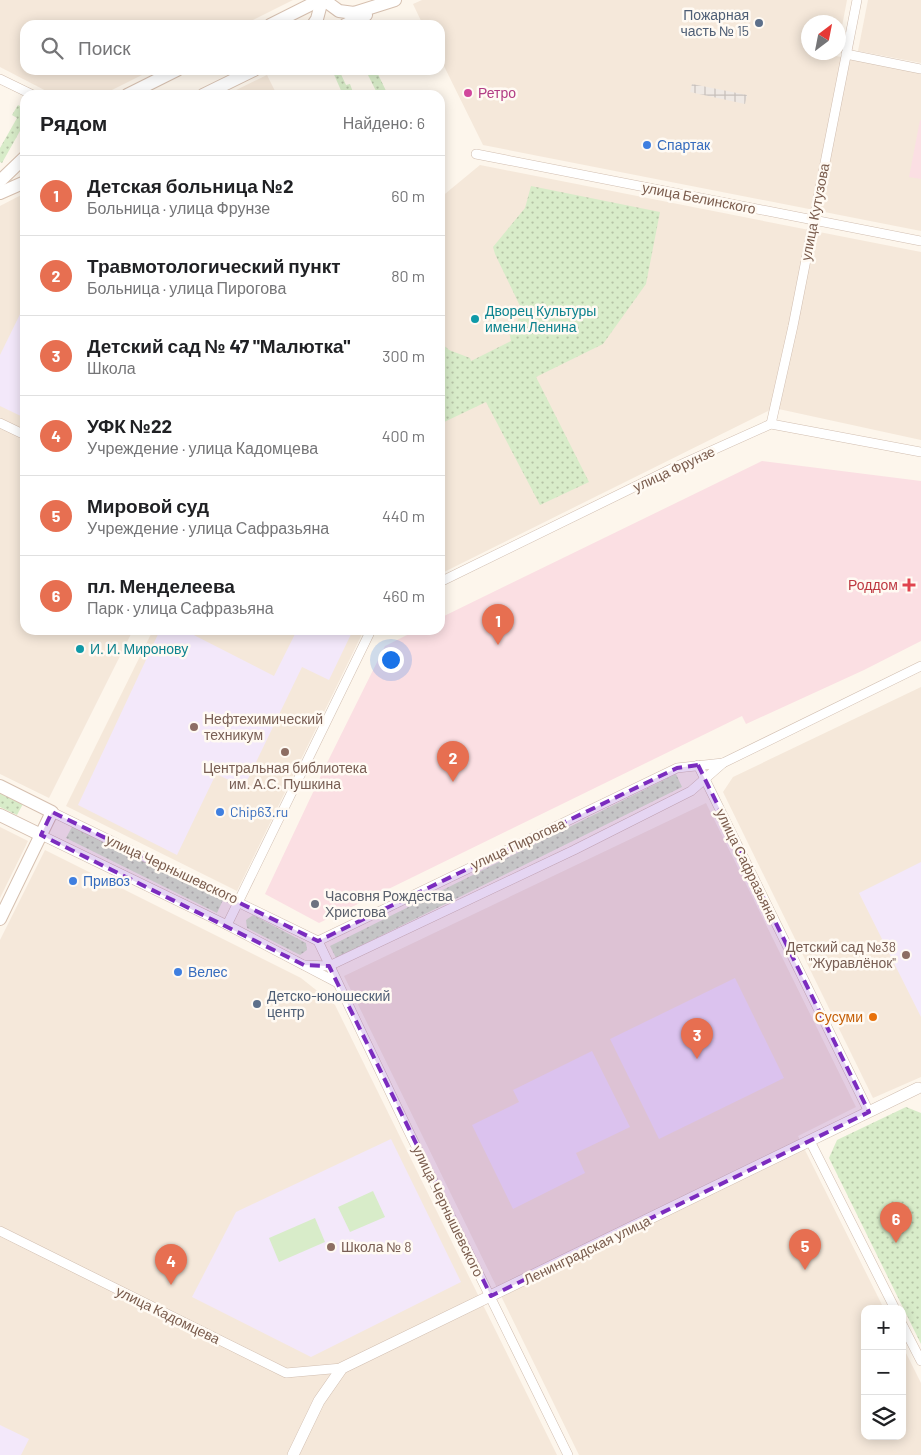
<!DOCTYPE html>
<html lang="ru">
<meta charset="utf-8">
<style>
:root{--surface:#fff;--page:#f2f2f2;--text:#202124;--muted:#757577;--line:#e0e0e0;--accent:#e76f51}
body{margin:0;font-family:Barlow,sans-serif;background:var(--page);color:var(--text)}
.controls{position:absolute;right:15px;bottom:15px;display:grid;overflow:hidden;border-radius:10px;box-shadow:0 2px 12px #0003}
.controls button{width:45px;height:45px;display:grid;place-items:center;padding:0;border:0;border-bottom:1px solid var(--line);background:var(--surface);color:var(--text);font:25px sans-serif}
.compass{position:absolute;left:801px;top:15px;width:45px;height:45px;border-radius:50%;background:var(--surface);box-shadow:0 2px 12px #0003;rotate:32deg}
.you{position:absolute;left:390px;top:659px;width:18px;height:18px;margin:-12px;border:4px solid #fff;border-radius:50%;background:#1a73e8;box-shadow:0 0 0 8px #1a73e833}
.badge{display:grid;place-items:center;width:32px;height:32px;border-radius:50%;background:var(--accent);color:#fff;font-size:16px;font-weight:700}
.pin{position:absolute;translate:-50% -41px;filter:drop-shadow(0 1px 2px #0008)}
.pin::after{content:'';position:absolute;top:26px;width:18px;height:15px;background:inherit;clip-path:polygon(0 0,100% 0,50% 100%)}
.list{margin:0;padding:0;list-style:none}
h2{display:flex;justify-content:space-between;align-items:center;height:65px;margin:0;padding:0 20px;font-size:21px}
h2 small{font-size:16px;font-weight:400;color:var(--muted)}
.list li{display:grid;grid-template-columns:32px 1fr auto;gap:15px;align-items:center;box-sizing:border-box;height:80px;padding:0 20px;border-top:1px solid var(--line)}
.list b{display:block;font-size:19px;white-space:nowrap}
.list p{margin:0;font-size:16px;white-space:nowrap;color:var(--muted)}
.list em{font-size:16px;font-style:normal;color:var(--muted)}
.icon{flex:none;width:28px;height:28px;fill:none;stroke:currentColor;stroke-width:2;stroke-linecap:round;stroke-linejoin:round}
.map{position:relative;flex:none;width:921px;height:1455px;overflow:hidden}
.search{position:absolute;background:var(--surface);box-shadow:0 2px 12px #0003;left:20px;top:20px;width:425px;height:55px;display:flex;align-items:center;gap:12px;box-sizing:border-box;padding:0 18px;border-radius:15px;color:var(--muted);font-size:19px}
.panel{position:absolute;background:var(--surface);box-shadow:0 2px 12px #0003;left:20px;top:90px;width:425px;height:545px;border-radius:15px}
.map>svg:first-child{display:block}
</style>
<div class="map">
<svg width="921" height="1455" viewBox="0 0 921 1455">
<defs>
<pattern id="industrial-grid" width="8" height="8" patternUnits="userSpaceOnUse" patternTransform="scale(1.25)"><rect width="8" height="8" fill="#efe9e4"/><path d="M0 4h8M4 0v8" fill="none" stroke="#c7c0bb"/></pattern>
<pattern id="green-dots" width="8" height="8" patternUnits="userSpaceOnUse" patternTransform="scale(1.25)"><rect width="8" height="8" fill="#d8ecc9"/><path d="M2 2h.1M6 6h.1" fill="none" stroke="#b4c2a5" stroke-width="1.8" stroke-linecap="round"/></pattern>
</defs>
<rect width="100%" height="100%" fill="#fdf6ec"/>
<g fill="#f5e8da">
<polygon points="0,0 293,0 243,25 25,25 25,70 152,70 102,95 54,95 0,67"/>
<polygon points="422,0 847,0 839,42 838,22 808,22 808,52 836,53 836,56 921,73 921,231 483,145 440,58 440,25 423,25 413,4"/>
<polygon points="868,0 921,0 921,63 858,51"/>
<polygon points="267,75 277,95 226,95"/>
<polygon points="480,165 921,252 921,440 774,408 440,574 440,198"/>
<polygon points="25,193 25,630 133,630 49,798 0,774 0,206"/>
<polygon points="153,630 364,630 237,891 66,806"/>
<polygon points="921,687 921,1077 873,1098 723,792 733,777"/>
<polygon points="706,803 856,1107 798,1136 884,1309 865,1309 865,1436 902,1436 902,1345 921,1383 921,1455 579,1455 344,976"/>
<polygon points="0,827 28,841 0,898"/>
<polygon points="45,850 301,978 335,1005 557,1455 0,1455 0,940"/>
</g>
<polygon fill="url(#industrial-grid)" points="692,84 747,95 745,104 690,92"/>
<g fill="#f3e8fa">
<polygon points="25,304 25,418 0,406 0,355"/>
<polygon points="160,630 184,630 274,676 297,630 353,630 329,680 302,667 244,787 216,774 177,855 78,805"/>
<polygon points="921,862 921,1017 859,893"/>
<polygon points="735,978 784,1078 659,1139 610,1039"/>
<polygon points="592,1051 630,1127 576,1153 585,1173 513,1209 472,1125 519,1102 513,1090"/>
<polygon points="391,1139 461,1282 311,1357 192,1297 236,1212"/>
<polygon points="0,1425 29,1439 21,1455 0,1455"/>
</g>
<g fill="#fbdfe3">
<polygon points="920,120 921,121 921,179 909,177"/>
<polygon points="762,461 921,481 921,641 864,670 746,724 742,716 319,923 265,894 324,769 385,646 417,630 440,630 440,618"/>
</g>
<g fill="url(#green-dots)">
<polygon points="332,70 339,70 346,85 350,84 354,95 343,95"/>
<polygon points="369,70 376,70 388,95 378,95 368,75 371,74"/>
<polygon points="18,105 25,109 25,122 2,163 0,162 0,148 17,118 12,115"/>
<polygon points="531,186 660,212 646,284 603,344 536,377 589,482 540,505 486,402 440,424 440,342 449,350 470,358 471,361 511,341 509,332 520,317 520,306 495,254 493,247 525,208"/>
<polygon points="676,774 682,787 336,958 330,946"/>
<polygon points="0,791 24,802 17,815 0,807"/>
<polygon points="73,825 223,900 217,913 66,838"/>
<polygon points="253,915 306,943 307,950 300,955 247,928 246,920"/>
<polygon points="906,1107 921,1113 921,1344 829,1158 837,1140"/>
</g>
<g fill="#d8ecc9">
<polygon points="373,1191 385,1217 350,1232 338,1207"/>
<polygon points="315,1218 325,1242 279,1262 269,1238"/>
</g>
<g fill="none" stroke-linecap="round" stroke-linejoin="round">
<g stroke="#d1beb0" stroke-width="10">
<g id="minor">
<polyline points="846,54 921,69"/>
<polyline points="0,79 33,95"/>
<polyline points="476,154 921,241"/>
<polyline points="0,423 25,435"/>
<polyline points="771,424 793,326 857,0"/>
<polyline points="440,582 673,468 771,424 921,452"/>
<polyline points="698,765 869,1112"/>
<polyline points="52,812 318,941 408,1130 568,1455"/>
<polyline points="41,835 227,925 336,982"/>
<polyline points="227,925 371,630"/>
<polyline points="318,941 677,768 723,763"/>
<polyline points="304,965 329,966 574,850 691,791 723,763 921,666"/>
<polyline points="810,1141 895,1309"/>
<polyline points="0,1231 286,1373 342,1368"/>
<polyline points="902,1324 921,1361"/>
</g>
</g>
<g stroke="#d1beb0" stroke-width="12">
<polyline id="tertiary" points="293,1455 319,1401 342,1368 918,1088"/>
</g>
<g stroke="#d6c0b0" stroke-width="14">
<g id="secondary">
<polyline points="324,0 339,11 354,13 395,0"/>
<polyline points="270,25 320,0"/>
<polyline points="313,25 317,19 322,0"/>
<polyline points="345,25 366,15"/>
<polyline points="127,95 177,70"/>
<polyline points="203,95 254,70"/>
<polyline points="0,181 25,157"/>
<polyline points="0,193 25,182"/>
<polyline points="0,786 52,812 0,919"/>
<polyline points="0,815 41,835"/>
</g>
</g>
<use href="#minor" stroke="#fff" stroke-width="9"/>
<use href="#tertiary" stroke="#fff" stroke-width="11"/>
<use href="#secondary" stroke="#fff" stroke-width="12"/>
</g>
<path fill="#7b2cbf" fill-opacity="0.2" stroke="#7b2cbf" stroke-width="4" stroke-dasharray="10 6" stroke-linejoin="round" d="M698,765L869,1112L491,1296L329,966L304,965L41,835L52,812L318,941L677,768Z"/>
<g fill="#5c6f8a" stroke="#fffaf3" stroke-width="2">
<circle cx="759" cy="23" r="5"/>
<circle cx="257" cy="1004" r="5"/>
</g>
<circle fill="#d1479c" stroke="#fffaf3" stroke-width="2" cx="468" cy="93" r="5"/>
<g fill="#3f7fe0" stroke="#fffaf3" stroke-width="2">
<circle cx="647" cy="145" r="5"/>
<circle cx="220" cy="812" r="5"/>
<circle cx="73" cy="881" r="5"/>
<circle cx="178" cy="972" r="5"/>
</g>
<g fill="#0f9aa8" stroke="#fffaf3" stroke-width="2">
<circle cx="475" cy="319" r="5"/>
<circle cx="80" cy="649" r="5"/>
</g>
<path fill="#e0444e" stroke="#fffaf3" stroke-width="2" d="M906.5 577.5h5v5h5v5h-5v5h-5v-5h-5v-5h5z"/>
<g fill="#8d6e63" stroke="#fffaf3" stroke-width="2">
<circle cx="194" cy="727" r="5"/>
<circle cx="285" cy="752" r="5"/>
<circle cx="906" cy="955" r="5"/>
<circle cx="331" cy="1247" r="5"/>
</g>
<circle fill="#6b7280" stroke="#fffaf3" stroke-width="2" cx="315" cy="904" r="5"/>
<circle fill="#e8710a" stroke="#fffaf3" stroke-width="2" cx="873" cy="1017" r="5"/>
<g text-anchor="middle" stroke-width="5" stroke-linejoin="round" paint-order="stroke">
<g font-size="14" fill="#4e5e75" stroke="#fffaf3" text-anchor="end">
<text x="749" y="20">Пожарная<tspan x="749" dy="16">часть № 15</tspan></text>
<text x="267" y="1001" text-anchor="start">Детско-юношеский<tspan x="267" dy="16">центр</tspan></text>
</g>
<g font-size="14" fill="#b23c85" stroke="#fffaf3" text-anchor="start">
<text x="478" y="98">Ретро</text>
</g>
<g font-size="14" fill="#366cbe" stroke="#fffaf3" text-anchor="start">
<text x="657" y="150">Спартак</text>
<text x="230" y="817">Chip63.ru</text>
<text x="83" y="886">Привоз</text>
<text x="188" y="977">Велес</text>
</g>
<g font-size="14" fill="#7a5c4d" stroke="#fffaf3">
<text transform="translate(699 198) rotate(11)" y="5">улица Белинского</text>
<text transform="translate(815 212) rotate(-79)" y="5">улица Кутузова</text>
<text transform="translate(674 469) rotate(-25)" y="5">улица Фрунзе</text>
<text transform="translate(518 844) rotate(-25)" y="5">улица Пирогова</text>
<text transform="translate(747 865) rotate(64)" y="5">улица Сафразьяна</text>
<text transform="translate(172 869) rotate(25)" y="5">улица Чернышевского</text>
<text transform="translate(448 1211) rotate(64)" y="5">улица Чернышевского</text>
<text transform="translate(587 1250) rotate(-26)" y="5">Ленинградская улица</text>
<text transform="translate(168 1315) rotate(26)" y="5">улица Кадомцева</text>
</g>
<g font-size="14" fill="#0d838f" stroke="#fffaf3" text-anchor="start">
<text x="485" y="316">Дворец Культуры<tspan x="485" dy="16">имени Ленина</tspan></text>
<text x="90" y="654">И. И. Миронову</text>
</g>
<g font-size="14" fill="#be3a42" stroke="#fffaf3" text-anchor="end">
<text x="898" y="590">Роддом</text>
</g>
<g font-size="14" fill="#785e54" stroke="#fffaf3" text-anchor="start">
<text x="204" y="724">Нефтехимический<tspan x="204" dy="16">техникум</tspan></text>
<text x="285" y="773" text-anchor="middle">Центральная библиотека<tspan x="285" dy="16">им. А.С. Пушкина</tspan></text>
<text x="896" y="952" text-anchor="end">Детский сад №38<tspan x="896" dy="16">"Журавлёнок"</tspan></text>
<text x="341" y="1252">Школа № 8</text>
</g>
<g font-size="14" fill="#5b616d" stroke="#fffaf3" text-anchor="start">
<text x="325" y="901">Часовня Рождества<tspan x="325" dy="16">Христова</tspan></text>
</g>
<g font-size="14" fill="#c56008" stroke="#fffaf3" text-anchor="end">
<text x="863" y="1022">Сусуми</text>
</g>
</g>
</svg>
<div class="controls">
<button>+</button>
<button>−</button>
<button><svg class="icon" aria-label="layers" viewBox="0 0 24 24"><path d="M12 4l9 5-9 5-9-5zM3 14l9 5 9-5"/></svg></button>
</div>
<svg class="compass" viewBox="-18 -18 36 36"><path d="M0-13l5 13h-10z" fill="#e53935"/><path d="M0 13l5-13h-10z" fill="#757577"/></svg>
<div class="you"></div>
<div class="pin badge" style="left:498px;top:645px">1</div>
<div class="pin badge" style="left:453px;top:782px">2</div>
<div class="pin badge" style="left:697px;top:1059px">3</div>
<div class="pin badge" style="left:171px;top:1285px">4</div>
<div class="pin badge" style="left:805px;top:1270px">5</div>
<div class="pin badge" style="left:896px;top:1243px">6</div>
<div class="search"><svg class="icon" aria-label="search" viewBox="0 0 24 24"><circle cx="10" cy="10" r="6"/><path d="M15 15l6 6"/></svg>Поиск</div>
<section class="panel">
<h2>Рядом<small>Найдено: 6</small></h2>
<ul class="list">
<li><span class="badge">1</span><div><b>Детская больница №2</b><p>Больница · улица Фрунзе</p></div><em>60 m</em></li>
<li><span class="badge">2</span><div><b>Травмотологический пункт</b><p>Больница · улица Пирогова</p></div><em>80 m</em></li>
<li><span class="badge">3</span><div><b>Детский сад № 47 &quot;Малютка&quot;</b><p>Школа</p></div><em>300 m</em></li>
<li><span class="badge">4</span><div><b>УФК №22</b><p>Учреждение · улица Кадомцева</p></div><em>400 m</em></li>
<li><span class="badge">5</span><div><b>Мировой суд</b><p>Учреждение · улица Сафразьяна</p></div><em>440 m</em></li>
<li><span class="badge">6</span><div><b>пл. Менделеева</b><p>Парк · улица Сафразьяна</p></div><em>460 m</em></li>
</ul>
</section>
</div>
